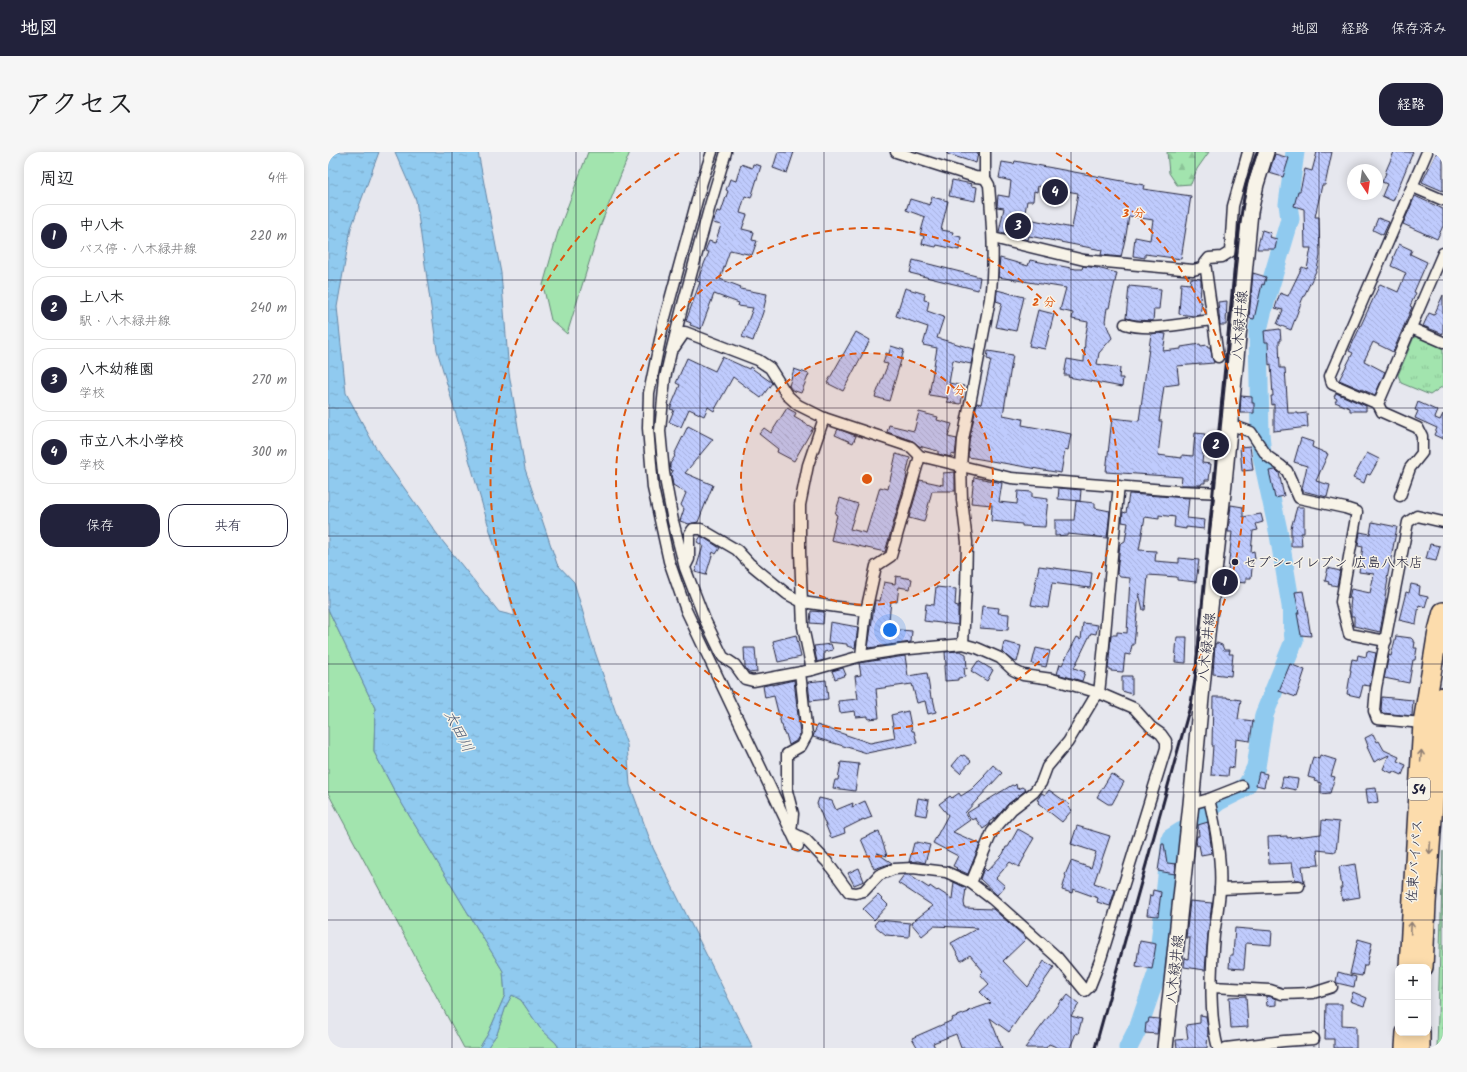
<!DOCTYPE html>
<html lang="ja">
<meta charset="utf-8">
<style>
:root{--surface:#fff;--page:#f6f6f6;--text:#202124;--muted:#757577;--line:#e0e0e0;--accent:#22223b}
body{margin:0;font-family:Kalam,"Klee One",sans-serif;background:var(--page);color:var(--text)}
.controls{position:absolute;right:12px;bottom:12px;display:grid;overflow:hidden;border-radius:8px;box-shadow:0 2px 10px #0003}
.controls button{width:36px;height:36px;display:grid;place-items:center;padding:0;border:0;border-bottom:1px solid var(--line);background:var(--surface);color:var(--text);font:20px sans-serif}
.compass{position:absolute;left:1019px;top:12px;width:36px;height:36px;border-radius:50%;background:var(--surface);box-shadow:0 2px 10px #0003;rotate:167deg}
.you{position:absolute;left:562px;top:478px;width:14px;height:14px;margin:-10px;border:3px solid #fff;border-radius:50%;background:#1a73e8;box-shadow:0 0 0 6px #1a73e833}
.badge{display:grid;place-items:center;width:26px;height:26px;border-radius:50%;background:var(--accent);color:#fff;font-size:13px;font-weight:700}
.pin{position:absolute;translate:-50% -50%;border:2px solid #fff;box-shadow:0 1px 4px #0006}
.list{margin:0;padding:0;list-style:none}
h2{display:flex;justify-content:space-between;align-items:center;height:52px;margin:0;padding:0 16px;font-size:17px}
h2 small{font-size:13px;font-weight:400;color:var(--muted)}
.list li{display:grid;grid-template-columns:26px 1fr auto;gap:12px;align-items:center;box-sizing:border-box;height:64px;margin:0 8px 8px;padding:0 8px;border:1px solid var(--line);border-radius:16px}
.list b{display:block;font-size:15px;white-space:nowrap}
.list p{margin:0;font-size:13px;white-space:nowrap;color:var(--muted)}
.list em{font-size:13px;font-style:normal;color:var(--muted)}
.actions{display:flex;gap:8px;padding:12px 16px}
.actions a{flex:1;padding:9px 0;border:1px solid var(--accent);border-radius:16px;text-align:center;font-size:14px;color:var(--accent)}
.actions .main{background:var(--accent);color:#fff}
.map{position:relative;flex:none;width:1115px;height:896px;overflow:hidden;border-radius:16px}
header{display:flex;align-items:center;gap:24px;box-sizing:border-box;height:56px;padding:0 20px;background:var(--accent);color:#fff}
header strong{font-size:19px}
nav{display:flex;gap:22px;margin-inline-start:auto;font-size:14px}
.intro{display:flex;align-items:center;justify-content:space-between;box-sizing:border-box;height:96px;padding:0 24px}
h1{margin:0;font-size:28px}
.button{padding:10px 18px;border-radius:16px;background:var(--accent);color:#fff;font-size:14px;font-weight:700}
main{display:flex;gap:24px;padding:0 24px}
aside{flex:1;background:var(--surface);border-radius:16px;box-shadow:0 2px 10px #0003}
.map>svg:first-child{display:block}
</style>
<header>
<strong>地図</strong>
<nav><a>地図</a><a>経路</a><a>保存済み</a></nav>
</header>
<div class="intro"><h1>アクセス</h1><a class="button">経路</a></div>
<main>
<aside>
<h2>周辺<small>4件</small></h2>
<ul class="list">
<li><span class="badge">1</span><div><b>中八木</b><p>バス停 · 八木緑井線</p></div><em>220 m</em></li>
<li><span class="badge">2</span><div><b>上八木</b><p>駅 · 八木緑井線</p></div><em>240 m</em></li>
<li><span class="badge">3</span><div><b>八木幼稚園</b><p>学校</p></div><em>270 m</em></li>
<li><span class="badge">4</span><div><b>市立八木小学校</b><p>学校</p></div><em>300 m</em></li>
</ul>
<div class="actions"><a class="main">保存</a><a>共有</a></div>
</aside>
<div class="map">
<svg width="1115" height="896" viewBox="0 0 1115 896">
<defs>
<pattern id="forest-firs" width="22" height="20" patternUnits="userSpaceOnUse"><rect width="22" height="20" fill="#a2e4ae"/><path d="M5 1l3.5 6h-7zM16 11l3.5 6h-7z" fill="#8bc397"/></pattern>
<pattern id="park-tufts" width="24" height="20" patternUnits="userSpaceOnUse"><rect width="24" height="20" fill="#a2e4ae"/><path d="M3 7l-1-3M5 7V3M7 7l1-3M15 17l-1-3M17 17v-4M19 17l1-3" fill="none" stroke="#8bc397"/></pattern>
<pattern id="water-ripples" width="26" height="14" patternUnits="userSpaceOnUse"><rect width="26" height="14" fill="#90caef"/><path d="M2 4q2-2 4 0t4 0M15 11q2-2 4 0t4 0" fill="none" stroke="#7cadce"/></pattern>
<pattern id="building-back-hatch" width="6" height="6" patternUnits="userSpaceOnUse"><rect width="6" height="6" fill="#bfcbfd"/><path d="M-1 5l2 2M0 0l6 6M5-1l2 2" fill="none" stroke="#a4aeda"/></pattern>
</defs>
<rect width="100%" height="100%" fill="#e6e7ee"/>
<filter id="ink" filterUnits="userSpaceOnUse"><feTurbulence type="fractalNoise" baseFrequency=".025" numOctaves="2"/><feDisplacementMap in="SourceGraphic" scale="8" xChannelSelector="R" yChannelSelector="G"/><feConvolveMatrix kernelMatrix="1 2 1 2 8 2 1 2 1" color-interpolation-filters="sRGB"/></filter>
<g filter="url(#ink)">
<g fill="#a2e4ae" stroke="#628374">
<polygon points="260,0 302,0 273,72 239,182 223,168 215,133 230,80"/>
<polygon points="0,457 47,556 46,600 67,640 175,819 177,843 160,882 151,896 136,896 0,641"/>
<polygon points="184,843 193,848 212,876 228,891 231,896 159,896 169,882 178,854"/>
</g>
<g fill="url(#forest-firs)" stroke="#628374">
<polygon points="839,0 881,0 869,17 863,32 849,33 841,21"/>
<polygon points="1115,699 1115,896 1109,896"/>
</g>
<polygon fill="url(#park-tufts)" stroke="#628374" points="1092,183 1115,193 1115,234 1102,243 1073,231 1070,223 1086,185"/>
<polygon fill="url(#water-ripples)" stroke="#6487a7" points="0,0 51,0 23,76 9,155 18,241 49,298 112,386 171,460 187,464 109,198 88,48 67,0 150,0 173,121 181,221 197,317 229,412 246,430 263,488 299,593 302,633 325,696 425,896 231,896 228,891 212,876 193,848 184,843 178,854 169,882 159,896 151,896 160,882 177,843 175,819 67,640 46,600 47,556 0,457"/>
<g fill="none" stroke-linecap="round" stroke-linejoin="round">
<g stroke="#90caef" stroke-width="19">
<polyline points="869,667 891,649 911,639 918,634 922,628 928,615 936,563 966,489 963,454 951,383 934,304 932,281 930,178 934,161 962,67 960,52 967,0"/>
<polyline points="800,896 811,874 829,821 843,686 854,679"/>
</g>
</g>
<g fill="url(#building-back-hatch)" stroke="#22223b" fill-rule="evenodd">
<polygon points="450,0 466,0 459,21 445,16"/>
<polygon points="619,0 650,0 650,1 648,11 619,2"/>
<polygon points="989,0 1004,0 997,33 994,33 987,65 991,65 992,104 989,117 974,148 963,178 949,172 955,158 947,156 952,141 960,144 974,115 979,117 983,96 977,96 976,57 966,54 970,39 972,39 977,17 984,19"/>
<polygon points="1066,0 1085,0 1065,49 1054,44 1059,32 1054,30 1058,21 1057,21"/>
<polygon points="1109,0 1115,0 1115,39 1094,30"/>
<polygon points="947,2 961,6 955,25 941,21"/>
<path d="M687,9L816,33L815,37L863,44L853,107L817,102V106L805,104L807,85L822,88L825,68L801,64L798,83L793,105L773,103L774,98L701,84L700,88L688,85V83L671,80L676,56L669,55L670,43L681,45L683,29L671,26L674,10L686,12ZM710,34L750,41L744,76L696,66L699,49H705L706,39L709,40Z"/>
<polygon points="413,12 424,16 425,12 433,14 423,46 417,44 412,61 419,63 414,77 426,80 424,88 429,89 424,103 402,98 392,127 413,135 412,137 439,142 435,160 425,189 414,185 425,156 410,154 411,151 386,142 373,177 362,173 363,171 358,169 372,130 369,129 381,100 377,99 381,89 387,91 393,73 385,71 389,59 393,60 400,39 398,38 402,27 408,29"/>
<polygon points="624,28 644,32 643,34 649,35 647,49 621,44"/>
<polygon points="1087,44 1115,57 1115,74 1109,87 1075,72"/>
<polygon points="604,45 620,49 613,78 625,80 624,83 633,85 631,98 609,93 608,95 594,92 596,84 592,83 597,65 578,58 582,47 602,53"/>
<polygon points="1050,66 1061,70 1055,83 1045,78"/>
<polygon points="934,78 943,81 941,85 949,87 947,97 929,97"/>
<polygon points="1071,92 1084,98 1082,102 1099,110 1086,140 1088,141 1082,154 1084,155 1065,200 1045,190 1036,209 1057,220 1047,243 1011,228 1025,201 1021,199 1052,132 1070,140 1078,121 1063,114 1066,106 1065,106"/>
<polygon points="672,106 700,114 702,108 748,117 754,117 755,114 769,116 789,121 781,156 779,156 777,169 784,186 771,201 769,212 792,216 791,226 795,226 794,235 740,225 741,223 736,223 739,207 756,210 757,188 760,170 744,167 745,161 732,158 738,136 670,125"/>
<polygon points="585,108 652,125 650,138 582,121"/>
<polygon points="925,121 938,125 936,133 934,132 926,167 921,166"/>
<polygon points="863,126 873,127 873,133 872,150 874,150 872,163 866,164 851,162 853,131 862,132"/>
<polygon points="801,134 833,137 831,157 826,157 825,169 808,168 798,166"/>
<polygon points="577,136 597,142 596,148 601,149 599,159 616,165 609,186 646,197 643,212 625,208 621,231 636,234 633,252 619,250 620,246 601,243 609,196 595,193 600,175 568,164"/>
<polygon points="669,138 696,145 688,179 668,175 674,151 668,149"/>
<polygon points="1115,143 1115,182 1095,174 1101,161 1106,163"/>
<polygon points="899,149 898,173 892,173 890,150"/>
<polygon points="710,158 726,162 717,197 701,194"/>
<polygon points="952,177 953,189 951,189 952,216 957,216 960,261 970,261 970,262 979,261 980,275 946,279 946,252 944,253 943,244 945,244 943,212 941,213 940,190 937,190 936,179"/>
<polygon points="528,180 542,188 515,239 499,231"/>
<polygon points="830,181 838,182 835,199 853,197 853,195 872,192 873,194 879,193 880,195 882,195 886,211 849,214 851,232 836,234 831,269 834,269 830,303 854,306 854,303 865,304 867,281 877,282 874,311 883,312 881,328 877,328 877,331 874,331 873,333 853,333 854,325 778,320 784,266 811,269 823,182"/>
<polygon points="563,194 576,198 561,249 547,245 560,212 555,211 558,201 561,202"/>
<polygon points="660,199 685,203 675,263 695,267 694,273 743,282 740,298 737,297 733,321 640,305 641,289 649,251 653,252 663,208 659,207"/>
<polygon points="394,205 421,217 422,215 443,230 444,231 433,246 405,225 386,259 380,255 376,264 361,257 353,275 341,270 346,258 342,257 352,233 348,231 359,206 387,219"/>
<polygon points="466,217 481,222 473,241 464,238 461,234"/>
<polygon points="1008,241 1038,254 1038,259 1022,259 1022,256 1007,250 1009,247 1006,245"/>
<polygon points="913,244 924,245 924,251 926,251 926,261 912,261"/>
<polygon points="1090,250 1110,259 1107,266 1112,268 1115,262 1115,287 1106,283 1109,276 1087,266 1090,259 1087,258"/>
<polygon points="459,256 468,261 466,265 485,276 466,309 449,300 450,297 431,282 436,276 443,281"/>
<polygon points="591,260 610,265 609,268 624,272 620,285 629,287 627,303 623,302 623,305 610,302 610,299 591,294 585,289 559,280 561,273 586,279"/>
<polygon points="360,274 385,287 357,321 385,333 370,370 361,372 352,369 356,357 353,353 358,341 345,333 343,322 345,319 342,318 342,312 347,304 346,303"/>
<polygon points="510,277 528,284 525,291 507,283"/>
<polygon points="973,286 985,290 984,295 1000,302 988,329 1002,333 999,345 975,339 974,336 979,314 966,310"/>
<polygon points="922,294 925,318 914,319 912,295"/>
<polygon points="1039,301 1051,307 1042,323 1039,322 1036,331 1025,326"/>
<polygon points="568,302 582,306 578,324 579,324 557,400 503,388 509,363 507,362 512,346 530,352 522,377 538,381 552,335 560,337"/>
<polygon points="948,318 951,321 956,344 947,346 941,319"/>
<polygon points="627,320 627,339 604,339 596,370 581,366 592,328 615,333 615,321"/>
<polygon points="646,325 674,331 671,350 689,352 690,339 704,340 704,345 720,347 717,375 694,374 694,372 663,369 664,353 643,351"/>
<polygon points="731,336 753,338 752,349 730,347"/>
<polygon points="801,342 861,346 859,366 877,368 876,377 858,375 858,377 846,375 847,365 831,363 831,367 817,365 811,398 828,399 827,409 851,411 851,406 871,408 868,430 849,428 849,425 820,423 817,458 815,458 811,441 806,493 804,493 802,503 797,502 795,520 783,519 783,517 780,517 783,483 789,483 789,480 799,481 802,426 792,425 789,421 792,392 797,389 800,371 794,370 795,360 798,361"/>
<polygon points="748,349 767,351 767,356 782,359 779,386 740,382 740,383 727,384 727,368 746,368"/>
<polygon points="903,353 915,355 915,365 933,362 935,370 928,372 930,378 925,379 923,400 926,399 927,407 925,407 923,426 918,426 918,431 899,429 904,380 900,380"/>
<polygon points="969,355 976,355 976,381 973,381 974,394 963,394 963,376"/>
<polygon points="1044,370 1069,375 1059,427 1060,427 1057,445 1058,446 1052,480 1026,474 1026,464 1023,464 1023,455 1022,455 1023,446 1021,446 1023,437 1042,441 1046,422 1031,420 1035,395 1030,394 1032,380 1042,382"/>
<polygon points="373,384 392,396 388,402 385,400 378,423 367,420 375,394 369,390"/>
<polygon points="1102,392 1112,394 1108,409 1098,407"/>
<polygon points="711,414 764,421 762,436 724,431 720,456 703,453"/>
<polygon points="1000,416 1012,419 1009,434 1000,432 1001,430 997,429"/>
<polygon points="568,424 584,427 582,437 571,435 569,450 563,449 560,477 584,479 583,490 540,496 547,448 552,449 556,430 567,432"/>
<polygon points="1083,432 1092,434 1091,443 1100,445 1097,455 1091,453 1088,472 1071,468 1078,440 1081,441"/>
<polygon points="608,435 628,437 627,453 630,454 630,473 596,469 598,452 606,453"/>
<polygon points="975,439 979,460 983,484 973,483 969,461 971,461 967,440"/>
<polygon points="654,454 671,456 670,461 681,462 680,478 652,476"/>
<polygon points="483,459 496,460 495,472 482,471"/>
<polygon points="502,470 530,475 527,496 519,494 519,492 500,490"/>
<polygon points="755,471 770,473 768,482 763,481 746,516 757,520 754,529 729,522 732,512 734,513 749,485 753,487"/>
<polygon points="468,483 473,505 450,510 445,489"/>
<polygon points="1068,484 1083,486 1085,488 1085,490 1087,490 1086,496 1089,496 1087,508 1085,508 1081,531 1056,526 1061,503 1063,504"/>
<polygon points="849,485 859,485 858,511 847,510"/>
<polygon points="676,490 693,494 689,510 685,509 674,500"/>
<polygon points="889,491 894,493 896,498 902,498 901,502 905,502 903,524 885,522 887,492"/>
<polygon points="503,492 505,498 496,500 496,508 489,510 486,494"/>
<polygon points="416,496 427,496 429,520 421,521 417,515"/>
<polygon points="708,496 722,499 718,515 704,512"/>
<polygon points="632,499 638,502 639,517 636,515 637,525 630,526 630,528 617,529 616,514 618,514 617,500"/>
<polygon points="1039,499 1048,501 1042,534 1035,533 1032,545 1019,542 1023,518 1022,518 1024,507 1029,508 1030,503 1038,505"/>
<polygon points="577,504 580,524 599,521 603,546 605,546 608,560 600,562 597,549 589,551 584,532 548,537 551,566 540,567 540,564 528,565 527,559 512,561 510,549 530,547 527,524 533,523 531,511"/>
<polygon points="650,509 665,518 659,529 643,519"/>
<polygon points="962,512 977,518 968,545 951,539"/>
<polygon points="515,516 518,523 507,527 504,519"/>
<polygon points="794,524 804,524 804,542 794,539"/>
<polygon points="466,528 472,582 468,589 461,593 458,582 456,582 454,572 453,572 446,544 437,546 435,534 444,532 444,533"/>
<polygon points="498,528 500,547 482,549 480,530"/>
<polygon points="885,545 899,545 899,546 913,548 910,567 925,569 922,589 908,587 906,616 901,615 900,624 883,623 885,593 884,593"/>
<polygon points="1054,545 1085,548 1084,564 1054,561 1053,558"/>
<polygon points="580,559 584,579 586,579 589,591 539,601 485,585 489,573 542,591 567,586 563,563"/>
<polygon points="1045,582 1049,590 1051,589 1056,598 1071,605 1069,609 1078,613 1074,623 1065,619 1064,621 1055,617 1061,603 1046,610 1039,595 1040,594 1037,586"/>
<polygon points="633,603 634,604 636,603 643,609 632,621 624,614"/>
<polygon points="992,603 1008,608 1003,624 1007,625 1002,641 993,642 993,631 986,629 987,627 980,625 985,605 991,607"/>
<polygon points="513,610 531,612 527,639 505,636 507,628 510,628"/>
<polygon points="665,613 674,621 637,661 642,668 625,680 652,692 640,722 628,717 629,716 625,714 630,704 605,691 620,663 611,652 622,644 624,646 631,641 633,644 644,637 657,624 656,623"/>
<polygon points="931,620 939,622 936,635 928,633"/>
<polygon points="783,622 796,630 784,652 780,652 769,645"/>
<polygon points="955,625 970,627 968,638 953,635"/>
<polygon points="688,632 689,637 694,635 698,638 680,652 669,665 661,670 662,672 655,677 647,666 644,668 639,661 684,633 686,634"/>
<polygon points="1048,636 1050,650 1040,652 1038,637"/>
<polygon points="721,638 742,653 740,655 744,658 734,670 710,651 711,649 709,648 714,641 717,643"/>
<polygon points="491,646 504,649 508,658 525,651 524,655 537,649 544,665 536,668 536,667 516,677 517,681 503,686 489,652"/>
<polygon points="590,646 601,648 598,664 587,662"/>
<polygon points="994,668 1011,670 1008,700 989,698 991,713 974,714 976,730 971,728 967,728 964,711 941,712 940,685 959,684 959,686 993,682"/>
<polygon points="880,670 884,701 873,703 871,693 869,694 868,689 869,684 871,684 870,673"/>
<polygon points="749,674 782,684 766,731 787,738 782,754 769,750 770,746 745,737 744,741 734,738 738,724 737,723 743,709 763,716 768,700 743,692"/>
<polygon points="690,677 706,686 696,703 697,704 691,715 682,710 668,726 677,734 669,743 652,727 656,716 659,719 675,702 678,695 680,695"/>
<polygon points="551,679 559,704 549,701 564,711 546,717 533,687"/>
<polygon points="589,690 602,693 597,711 590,709 581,710 586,691 589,691"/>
<polygon points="834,692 836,692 839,711 848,712 847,722 830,719"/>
<polygon points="1027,712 1032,745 1014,748 1012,736 1014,736 1011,715"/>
<polygon points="531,716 536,729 526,733 520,721"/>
<polygon points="576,723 581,723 601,736 602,734 609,739 610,738 624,747 626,730 638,736 636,751 637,756 665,757 696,784 698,787 675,809 700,835 716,809 726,815 681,880 662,866 674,896 633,896 628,882 605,891 607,896 590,896 588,893 584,886 625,868 624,866 641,860 640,859 663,851 652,840 661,832 652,822 655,819 642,803 633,809 623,791 650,776 606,774 594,784 583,771 605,754 570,731"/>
<polygon points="825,738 833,740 830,764 819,763 822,743 824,744"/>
<polygon points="550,743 560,753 546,768 535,757"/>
<polygon points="862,749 884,751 880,782 877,818 856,815 857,806 860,807 862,786 858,786"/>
<polygon points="550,768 582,771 581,785 558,783 546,773"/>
<polygon points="907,776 944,779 943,793 918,791 916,817 901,816 902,803 905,803"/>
<polygon points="1030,787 1044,791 1039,813 1036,813 1034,824 1022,822"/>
<polygon points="812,789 828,792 824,817 808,814"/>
<polygon points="1010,820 1028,825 1026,835 1009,831 1008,830"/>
<polygon points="1025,840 1039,846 1036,854 1022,849"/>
<polygon points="740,843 751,852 743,864 754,867 750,882 748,881 742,896 731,896 721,892 718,896 697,896 734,847 735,849"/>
<polygon points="918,844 920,875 903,876 901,845"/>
<polygon points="941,844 948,847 948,853 939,854 938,845"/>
<polygon points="998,852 1014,852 1014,873 1028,874 1028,896 1006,896 1006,887 997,887"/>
<polygon points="872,863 878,864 880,877 879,896 849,896 848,888 860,887 858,873 872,871"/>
<polygon points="821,866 831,867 829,882 817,881 818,871 820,871"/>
</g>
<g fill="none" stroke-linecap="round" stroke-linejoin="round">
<g stroke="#22223b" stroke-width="13">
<g id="street">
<polyline points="384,0 374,30 335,173 321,241 320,276 325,336 341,409 358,458 470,694"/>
<polyline points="398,0 381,57 354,156 343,200 337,226 332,279 336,321 345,369 357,416 377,468 395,505 407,513 417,527 425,529 484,518 533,504 571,498 635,492 649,496 672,506 685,518 695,523 724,527 771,541 806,556 823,575 833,582 838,589 838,596 773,806 762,834 757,839 729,805 664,747 643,731 618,720 585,716 566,717 551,723 536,739 528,741 521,740 499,710 477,687 463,680 465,662 459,639 459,602 473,594 479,583 472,520"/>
<polyline points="568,0 647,25 657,26"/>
<polyline points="1085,35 1115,48"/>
<polyline points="665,86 756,108 865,118 877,115"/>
<path d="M797,172C822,180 858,171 884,168"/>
<polyline points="1083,176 1115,190"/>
<polyline points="346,196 357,180 430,208 442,216 459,243 470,253 496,266 583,295 592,304 683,326 851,339 895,341"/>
<polyline points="890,205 877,111 881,106 894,105 902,100 905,54 920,0"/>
<polyline points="1050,252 1004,232 1002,224 1099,0"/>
<polyline points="901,272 923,280 939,304 952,313 959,319 971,346 1017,356 1029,360 1013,450 1021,482 1058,489"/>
<polyline points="1072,344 1082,316 1094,301 1094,284 1090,276 1054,260 1050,252 1115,101"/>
<polyline points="358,413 361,407 361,383 365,377 373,377 409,398 421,411 459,442 474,450 538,459"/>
<path d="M635,492L638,435L639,390L634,348L633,314L635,288L662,147C667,109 664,71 661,33L657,26V0"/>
<polyline points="533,504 538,459 548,414 563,404 592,304"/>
<polyline points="484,518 475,475 472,400 472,353 480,313 496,266"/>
<polyline points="1095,571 1049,567 1046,559 1048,536 1080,370 1089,364 1115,370"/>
<path d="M881,647C888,676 894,708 892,738C891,753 888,768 886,783C883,817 881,864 890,896"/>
<polyline points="863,652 881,647 914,634"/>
<path d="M643,731L664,680L684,657L706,640L713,631L719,615L740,590L765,548L771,541C779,472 783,403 791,334"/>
<polyline points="892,737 971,734"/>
<polyline points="884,835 942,838 954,842 985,841 1004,835"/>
<polyline points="898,896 956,889 986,887"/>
</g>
</g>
<g stroke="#22223b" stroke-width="18">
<polyline id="secondary" points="837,896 863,652 879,482 895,341 922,60 928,32 938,0"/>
</g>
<g stroke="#22223b" stroke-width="22">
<g id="highway">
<polyline points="1081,815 1095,571 1110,479 1115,460"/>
<polyline points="1095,815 1098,751 1110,582 1115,545"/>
<polyline points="1077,896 1078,881"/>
<polyline points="1092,896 1092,881"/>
</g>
</g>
<use href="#street" stroke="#f7f3e8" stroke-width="10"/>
<use href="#secondary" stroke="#f7f3e8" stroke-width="15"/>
<use href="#highway" stroke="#fcdcac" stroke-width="19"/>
<polyline stroke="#22223b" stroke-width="3" points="767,896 863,551 867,528 909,89 918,33 929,0"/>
</g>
<defs><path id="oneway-shaft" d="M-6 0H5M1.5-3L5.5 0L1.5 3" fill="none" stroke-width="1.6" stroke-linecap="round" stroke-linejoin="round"/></defs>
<g stroke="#8f7f74">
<use href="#oneway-shaft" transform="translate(1093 604) rotate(-86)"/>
<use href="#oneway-shaft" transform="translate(1102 696) rotate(94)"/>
<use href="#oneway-shaft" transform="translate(1083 776) rotate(-87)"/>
</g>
</g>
<path fill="none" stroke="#22223b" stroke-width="1" stroke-opacity="0.55" d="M124,0V896M248,0V896M372,0V896M496,0V896M619,0V896M743,0V896M867,0V896M991,0V896M0,128H1115M0,256H1115M0,384H1115M0,512H1115M0,640H1115M0,768H1115"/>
<circle cx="539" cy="327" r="126" fill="#de560e" fill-opacity=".12"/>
<g fill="none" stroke="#de560e" stroke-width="2" stroke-dasharray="7 5">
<circle cx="539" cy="327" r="126"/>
<circle cx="539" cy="327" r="251"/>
<path d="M728 1A377 377 0 1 1 351 1"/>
</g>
<circle fill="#22223b" stroke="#f7f3e8" stroke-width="1.5" cx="907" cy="410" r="4"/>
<g text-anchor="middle" stroke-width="3" stroke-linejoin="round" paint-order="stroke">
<rect fill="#f7f3e8" stroke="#62616f" stroke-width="1" x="1080" y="626" width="22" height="22" rx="3"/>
<g font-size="13" font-weight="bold" fill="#22223b">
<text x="1091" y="642">54</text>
</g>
<g font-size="14" fill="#22223b" stroke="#f7f3e8">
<text transform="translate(911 173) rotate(-85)" y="5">八木緑井線</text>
<text transform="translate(878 495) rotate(-84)" y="5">八木緑井線</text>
<text transform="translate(1086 709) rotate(-86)" y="5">佐東バイパス</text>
<text transform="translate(846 817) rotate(-84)" y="5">八木緑井線</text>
</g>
<g font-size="14" fill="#22223b" stroke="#f7f3e8" text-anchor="start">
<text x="915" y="415">セブン-イレブン 広島八木店</text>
</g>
<g font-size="15" font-style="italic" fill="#435471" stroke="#f7f3e8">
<text transform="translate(131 579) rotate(63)" y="5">太田川</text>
</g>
</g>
<circle cx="539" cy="327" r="6" fill="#de560e" stroke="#f7f3e8" stroke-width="2"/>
<g font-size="12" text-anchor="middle" font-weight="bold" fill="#de560e" stroke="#f7f3e8" stroke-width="3" stroke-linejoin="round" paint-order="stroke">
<text x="806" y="65">3 分</text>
<text x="716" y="154">2 分</text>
<text x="628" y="242">1 分</text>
</g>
</svg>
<div class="controls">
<button>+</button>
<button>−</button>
</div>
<svg class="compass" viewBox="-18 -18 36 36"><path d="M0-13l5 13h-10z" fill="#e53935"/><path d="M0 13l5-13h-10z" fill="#757577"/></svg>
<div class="you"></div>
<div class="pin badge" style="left:897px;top:430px">1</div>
<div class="pin badge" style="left:888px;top:293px">2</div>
<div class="pin badge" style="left:690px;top:74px">3</div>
<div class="pin badge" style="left:727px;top:40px">4</div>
</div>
</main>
